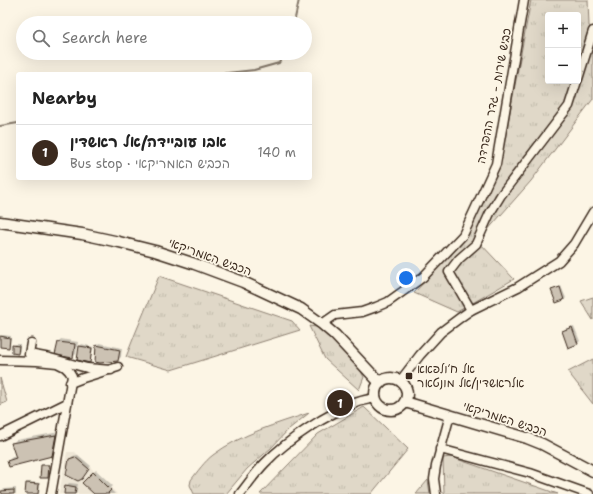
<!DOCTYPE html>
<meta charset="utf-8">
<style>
:root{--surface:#fff;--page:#f6f6f6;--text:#222;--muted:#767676;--line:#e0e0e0;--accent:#3b2a1e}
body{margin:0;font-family:"Shantell Sans","Playpen Sans Hebrew",sans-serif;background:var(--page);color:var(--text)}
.controls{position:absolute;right:12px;top:12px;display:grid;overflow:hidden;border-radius:4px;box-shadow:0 4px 16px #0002}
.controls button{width:36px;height:36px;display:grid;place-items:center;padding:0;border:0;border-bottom:1px solid var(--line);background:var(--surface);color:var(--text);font:20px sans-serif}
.you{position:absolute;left:406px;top:278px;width:14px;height:14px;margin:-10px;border:3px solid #fff;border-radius:50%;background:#1a73e8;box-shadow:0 0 0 6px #1a73e833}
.badge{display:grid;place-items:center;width:26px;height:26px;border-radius:50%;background:var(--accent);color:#fff;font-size:13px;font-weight:700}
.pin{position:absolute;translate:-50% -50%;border:2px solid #fff;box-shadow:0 1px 4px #0006}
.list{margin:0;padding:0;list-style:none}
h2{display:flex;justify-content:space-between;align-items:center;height:52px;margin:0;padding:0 16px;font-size:17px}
h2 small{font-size:13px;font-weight:400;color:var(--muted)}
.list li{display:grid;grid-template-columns:26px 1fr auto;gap:12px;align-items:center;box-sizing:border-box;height:56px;padding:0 16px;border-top:1px solid var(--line)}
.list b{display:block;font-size:15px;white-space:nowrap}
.list p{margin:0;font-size:13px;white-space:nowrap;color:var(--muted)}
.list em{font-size:13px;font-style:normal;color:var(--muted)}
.icon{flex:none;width:22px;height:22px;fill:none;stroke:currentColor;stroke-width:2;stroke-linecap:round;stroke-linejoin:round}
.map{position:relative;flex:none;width:593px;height:494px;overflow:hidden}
.search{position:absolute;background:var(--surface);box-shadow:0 4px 16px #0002;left:16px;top:16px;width:296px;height:44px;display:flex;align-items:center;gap:10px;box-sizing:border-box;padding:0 14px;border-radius:22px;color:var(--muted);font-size:15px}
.panel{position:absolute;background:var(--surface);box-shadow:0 4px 16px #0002;left:16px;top:72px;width:296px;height:108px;border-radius:4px}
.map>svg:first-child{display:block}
</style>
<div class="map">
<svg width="593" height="494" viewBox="0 0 593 494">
<defs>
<pattern id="grass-tufts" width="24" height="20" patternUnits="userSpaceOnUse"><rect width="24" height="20" fill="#e0d8c8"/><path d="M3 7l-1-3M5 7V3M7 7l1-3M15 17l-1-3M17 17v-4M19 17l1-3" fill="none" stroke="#c1baab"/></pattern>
</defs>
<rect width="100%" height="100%" fill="#fcf5e5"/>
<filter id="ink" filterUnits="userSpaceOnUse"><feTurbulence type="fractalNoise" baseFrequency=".025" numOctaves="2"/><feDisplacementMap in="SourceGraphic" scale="8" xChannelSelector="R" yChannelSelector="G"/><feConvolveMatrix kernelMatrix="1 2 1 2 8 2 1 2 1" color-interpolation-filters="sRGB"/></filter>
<g filter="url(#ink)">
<polygon fill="#eee6d6" points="67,452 75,452 117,494 59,494"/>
<g fill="url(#grass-tufts)" stroke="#8e8173" fill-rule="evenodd">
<path d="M531,0H588L589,26L593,28V99L531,181L478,241L514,279L457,312L414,293L466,237L500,165ZM548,15H578V81H548Z"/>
<polygon points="159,276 292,321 300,330 171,370 126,357 135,334"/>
<polygon points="593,297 593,320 581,301"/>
<polygon points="309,326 339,330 364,377 359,390 325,359"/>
<polygon points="593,359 593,404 568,372"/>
<polygon points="0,378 7,402 0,405"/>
<polygon points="364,407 408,449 371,494 260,494 318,434"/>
<path d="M309,413L289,429L271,448L247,469L226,494H194L190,485L191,480C197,472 205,461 213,455C241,434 276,424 309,413Z"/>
<polygon points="451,457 558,494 444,494 443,458"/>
<polygon points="428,480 430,494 416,494"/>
</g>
<g fill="#0003">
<polygon points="561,286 566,298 564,300 553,290 554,289"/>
<polygon points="574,326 580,341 578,343 569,346 563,331 565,329"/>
<polygon points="2,335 11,336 10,345 8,347 0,346 0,337"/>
<polygon points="61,339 78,342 76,354 73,357 58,342"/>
<polygon points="100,343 122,348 121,357 118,360 97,346"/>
<polygon points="15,344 20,344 20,351 18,353 13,346"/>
<polygon points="82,344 93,347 91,360 89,362 80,346"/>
<polygon points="59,432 56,451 51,456 8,461 12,457 16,456 12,444 16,440"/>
<polygon points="78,455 91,466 85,475 82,478 70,459 73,456"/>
<polygon points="44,464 50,464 49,475 47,477 42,465"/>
<polygon points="96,470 113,486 110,489 115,494 95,494 84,483"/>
<polygon points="29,482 40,483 39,494 26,494 27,483"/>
<polygon points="69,483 78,484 76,494 65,494 66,486"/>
<polygon points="16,488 16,494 3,494 2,491 4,489"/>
</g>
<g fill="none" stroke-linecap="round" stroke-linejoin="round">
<g stroke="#85796b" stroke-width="2">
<polyline points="294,23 299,0"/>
<polyline points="219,74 254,70 279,63 285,53"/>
<polyline points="0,126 18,123"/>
</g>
</g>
<g fill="#ccc2b3" stroke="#3b2a1e">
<polygon points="560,287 564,300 556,303 551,290"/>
<polygon points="572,327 578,344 568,348 562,331"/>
<polygon points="0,336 10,338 9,348 0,347"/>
<polygon points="58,342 75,344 73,358 55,355"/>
<polygon points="12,345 19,346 18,354 12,353"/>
<polygon points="96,345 120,350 118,361 100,363 95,362"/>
<polygon points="79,346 92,348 90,363 77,360"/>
<polygon points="56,435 52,456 9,467 7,461 16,458 11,443"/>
<polygon points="75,457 89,469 82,479 78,481 66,475 69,459"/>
<polygon points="41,465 49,465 48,478 40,478"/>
<polygon points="93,472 111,490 108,493 109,494 94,494 82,483"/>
<polygon points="26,483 39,484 38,494 25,494"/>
<polygon points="65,485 76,487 75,494 64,494"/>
<polygon points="14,490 14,494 2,494 1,491"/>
</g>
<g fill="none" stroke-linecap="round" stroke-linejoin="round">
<g stroke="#3b2a1e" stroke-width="11">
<g id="minor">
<polyline points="578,79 593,31"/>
<polyline points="471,310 449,272 459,259 476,244 490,213 501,195 569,106 577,81"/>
<polyline points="322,324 335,315 362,312 376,307 388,302 423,277 463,235 496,164 524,0"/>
<polyline points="31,343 29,354 50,358 87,368 111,370"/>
<polyline points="0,360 37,361 57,363 65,367 69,371 72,376 51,494"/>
<polyline points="400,381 420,355 441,332 461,317 471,310 518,287 559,261 574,244 593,212"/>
<polyline points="70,383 83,378 118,367"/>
<polyline points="0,436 67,403"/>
<polyline points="440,449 530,473 589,494"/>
<path d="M240,494C248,484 256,472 265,463C288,439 327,414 358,402C364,400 370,399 376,398"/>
<polyline points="436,494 434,479 436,466 450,415"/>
</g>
</g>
<g stroke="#3b2a1e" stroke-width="13">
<g id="major">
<polyline points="0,222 82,234 119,242 155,251 192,263 243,282 301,309 322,324 335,335 380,383"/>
<circle cx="391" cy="394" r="16"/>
<polyline points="405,402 527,438 542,444 593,471"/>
</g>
</g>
<use href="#minor" stroke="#fcf5e5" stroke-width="8"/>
<use href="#major" stroke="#fcf5e5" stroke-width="10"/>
</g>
</g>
<rect fill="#3b2a1e" stroke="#fcf5e5" stroke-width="1.5" x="405" y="372" width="8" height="8" rx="2"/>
<g text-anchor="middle" stroke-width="3.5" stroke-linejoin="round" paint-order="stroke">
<g font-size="12" fill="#3b2a1e" stroke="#fcf5e5">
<text transform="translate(494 96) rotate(-79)" y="4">כביש שירות - גדר ההפרדה</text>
<text transform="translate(210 257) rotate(20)" y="4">הכביש האמריקאי</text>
<text transform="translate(505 419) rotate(18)" y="4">הכביש האמריקאי</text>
</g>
<g font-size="12" fill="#3b2a1e" stroke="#fcf5e5" text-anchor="start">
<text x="417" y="373">אל ח׳ולפאא<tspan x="417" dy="14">אלראשדין/אל מונטאר</tspan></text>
</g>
</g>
</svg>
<div class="controls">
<button>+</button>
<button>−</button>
</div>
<div class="you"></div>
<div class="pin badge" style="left:340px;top:403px">1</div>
<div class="search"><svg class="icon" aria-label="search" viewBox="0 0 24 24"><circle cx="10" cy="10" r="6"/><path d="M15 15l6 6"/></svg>Search here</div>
<section class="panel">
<h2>Nearby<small></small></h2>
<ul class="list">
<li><span class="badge">1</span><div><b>אבו עוביידה/אל ראשדין</b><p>Bus stop · הכביש האמריקאי</p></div><em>140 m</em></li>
</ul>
</section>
</div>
